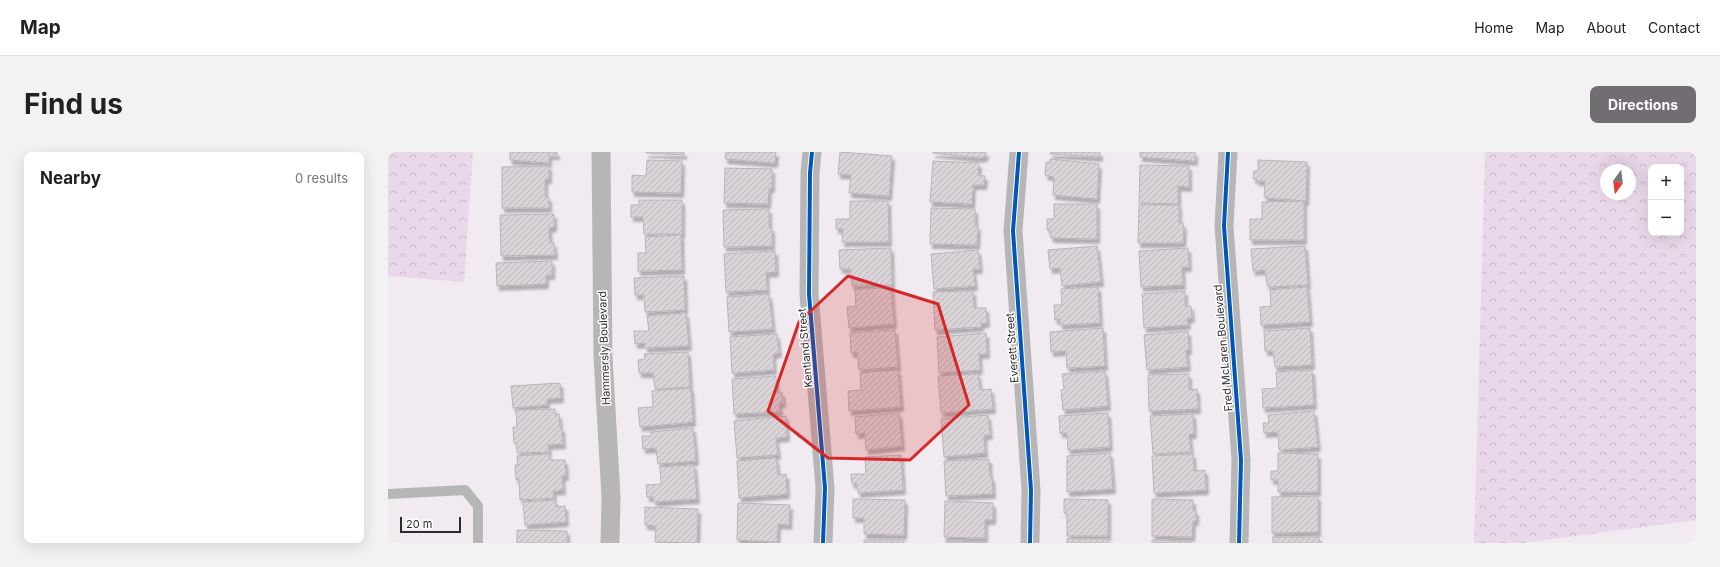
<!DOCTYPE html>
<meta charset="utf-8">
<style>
:root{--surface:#fff;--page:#f2f2f2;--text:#202124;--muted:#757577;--line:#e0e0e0;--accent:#726d72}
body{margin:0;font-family:Inter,sans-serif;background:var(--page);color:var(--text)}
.controls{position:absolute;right:12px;top:12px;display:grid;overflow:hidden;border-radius:8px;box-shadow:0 4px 16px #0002}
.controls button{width:36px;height:36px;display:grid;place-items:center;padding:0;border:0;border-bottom:1px solid var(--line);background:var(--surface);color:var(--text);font:20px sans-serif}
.compass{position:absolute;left:1212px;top:12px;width:36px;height:36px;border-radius:50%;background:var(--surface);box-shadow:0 4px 16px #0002;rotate:194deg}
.scale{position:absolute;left:12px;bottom:10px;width:61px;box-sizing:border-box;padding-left:4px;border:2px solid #2e292d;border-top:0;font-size:11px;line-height:14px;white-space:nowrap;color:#2e292d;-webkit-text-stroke:3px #fff;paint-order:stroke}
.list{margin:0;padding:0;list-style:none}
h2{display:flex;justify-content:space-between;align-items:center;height:52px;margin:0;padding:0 16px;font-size:17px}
h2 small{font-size:13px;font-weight:400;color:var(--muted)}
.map{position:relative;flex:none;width:1308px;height:391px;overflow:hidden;border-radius:8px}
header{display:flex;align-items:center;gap:24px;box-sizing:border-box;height:56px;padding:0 20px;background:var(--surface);border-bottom:1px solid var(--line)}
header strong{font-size:19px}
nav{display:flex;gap:22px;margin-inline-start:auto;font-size:14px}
.intro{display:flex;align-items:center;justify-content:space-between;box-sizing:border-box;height:96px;padding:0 24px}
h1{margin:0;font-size:28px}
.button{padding:10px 18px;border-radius:8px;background:var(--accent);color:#fff;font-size:14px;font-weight:700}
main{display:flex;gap:24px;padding:0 24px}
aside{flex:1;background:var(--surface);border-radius:8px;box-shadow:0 4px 16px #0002}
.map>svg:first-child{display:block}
</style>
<header>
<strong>Map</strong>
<nav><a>Home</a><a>Map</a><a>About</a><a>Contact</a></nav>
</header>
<div class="intro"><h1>Find us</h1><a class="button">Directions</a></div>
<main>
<aside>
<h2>Nearby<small>0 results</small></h2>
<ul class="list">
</ul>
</aside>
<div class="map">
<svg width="1308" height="391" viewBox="0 0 1308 391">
<defs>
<pattern id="forest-crowns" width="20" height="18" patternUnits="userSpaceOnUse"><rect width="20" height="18" fill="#e9d8e9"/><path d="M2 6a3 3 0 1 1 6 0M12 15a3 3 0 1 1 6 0" fill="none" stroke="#c8b9c8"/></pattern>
<pattern id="building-hatch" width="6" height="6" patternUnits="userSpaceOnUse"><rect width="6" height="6" fill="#dad4d9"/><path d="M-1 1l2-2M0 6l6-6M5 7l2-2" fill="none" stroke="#bbb6bb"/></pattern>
<filter id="shadow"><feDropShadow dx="2.5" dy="4.5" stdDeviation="1" flood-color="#0004"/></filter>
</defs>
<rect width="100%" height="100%" fill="#f1ebf1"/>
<g fill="url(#forest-crowns)" fill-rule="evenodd">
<polygon points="0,0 85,0 76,130 0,124"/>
<path d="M1097,0H1308V368L1135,391H1086ZM1263,15H1293V81H1263ZM1218,18H1242V42H1218Z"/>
</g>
<g fill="url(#building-hatch)" stroke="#b8b4b8" filter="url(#shadow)">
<polygon points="122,0 169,0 169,3 161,3 161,11 122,8"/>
<polygon points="258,0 296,0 296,3 258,1"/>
<polygon points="338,0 388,0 387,11 337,7"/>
<polygon points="452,0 504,4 501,44 461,41 463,23 450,22"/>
<polygon points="545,0 598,0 597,5 592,6 545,1"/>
<polygon points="663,0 712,0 712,5 662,2"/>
<polygon points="752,0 807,0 807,9 752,5"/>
<polygon points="662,7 711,12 709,47 665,43 666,25 657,23 658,10 662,10"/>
<polygon points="259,8 294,9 293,41 244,40 244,23 258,24"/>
<polygon points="870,8 919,10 918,49 879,46 879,45 876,45 877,29 869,29 869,27 865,27 866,19 870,19"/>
<polygon points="545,9 591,11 590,23 597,24 596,33 585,33 584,52 542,50"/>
<polygon points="752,13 801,14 801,35 790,34 790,52 751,51"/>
<polygon points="161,14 161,27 157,27 157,45 161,45 161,56 114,56 114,15"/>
<polygon points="337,16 384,17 384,36 381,36 380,52 336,51"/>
<polygon points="251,48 294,48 294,82 256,82 255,65 243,65 243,53 251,53"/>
<polygon points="462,49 500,49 501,90 454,90 455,77 448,77 448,67 462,67"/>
<polygon points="916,49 916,88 862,88 862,67 874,67 874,50"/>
<polygon points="666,52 709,52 709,87 663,86 662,78 659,78 659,67 666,67"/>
<polygon points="751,53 791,53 791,71 795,71 795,74 796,74 795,91 750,91"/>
<polygon points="543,56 587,57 587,74 590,74 589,93 542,92"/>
<polygon points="381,57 381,76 384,76 384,94 336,95 335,58"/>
<polygon points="166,62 166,75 161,76 162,91 166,91 167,103 113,104 112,63"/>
<polygon points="293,83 294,118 250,119 250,101 258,101 257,85"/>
<polygon points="709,94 713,130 674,134 672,116 662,117 660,98"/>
<polygon points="917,94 920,133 881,135 881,133 879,133 877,118 865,119 863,97"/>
<polygon points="503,96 504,133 464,134 463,117 452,117 451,98"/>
<polygon points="800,96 801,115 794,115 795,133 753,135 751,99"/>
<polygon points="590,98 592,117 585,117 587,134 546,137 543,102"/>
<polygon points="387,99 388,120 378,121 379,138 338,140 336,102"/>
<polygon points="164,109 164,123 158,123 158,132 109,134 108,111"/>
<polygon points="296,124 297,158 257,160 256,143 247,143 246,126"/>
<polygon points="503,135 506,172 461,176 459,155 468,154 467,138"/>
<polygon points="710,135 712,171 672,173 672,167 667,168 666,153 674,153 673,137"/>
<polygon points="919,135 922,170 873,173 872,155 883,154 882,138"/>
<polygon points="585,139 586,156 598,156 599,171 593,171 593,175 547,178 545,140"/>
<polygon points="797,139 797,154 803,154 804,166 799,167 800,173 756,176 754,142"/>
<polygon points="381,142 385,177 341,180 339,145"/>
<polygon points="298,161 301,194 257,196 257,191 247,192 246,179 261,179 259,164"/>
<polygon points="715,176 717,214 679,216 678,199 663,200 662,180"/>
<polygon points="922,176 924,213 887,215 885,199 877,199 876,179"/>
<polygon points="507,178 510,215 471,218 469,200 463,201 462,181"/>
<polygon points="800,179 801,198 798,198 800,215 759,218 756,183"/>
<polygon points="598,181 599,202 591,202 592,218 551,221 549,185"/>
<polygon points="389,182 391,201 385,202 386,218 344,221 342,185"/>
<polygon points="300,200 302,235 267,237 265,221 251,221 250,208 257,207 256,202"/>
<polygon points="510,218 513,255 461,259 460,239 473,238 472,221"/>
<polygon points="924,218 926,253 875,256 874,237 889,236 888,220"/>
<polygon points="717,219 720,254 675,258 673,238 676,237 674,222"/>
<polygon points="590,222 592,238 603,237 605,257 553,261 550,224"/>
<polygon points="801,222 801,238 809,237 810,257 761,259 760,223"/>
<polygon points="388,224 389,241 394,240 395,251 391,251 392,260 346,262 344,227"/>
<polygon points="172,231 173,246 159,247 159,253 125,256 123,234"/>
<polygon points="303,236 305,270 252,275 250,256 265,255 264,239"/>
<polygon points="167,257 167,263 171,262 172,276 174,276 175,292 160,293 161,300 129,301 129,291 126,291 125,275 129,275 128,258"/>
<polygon points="926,259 930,295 891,298 890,280 876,281 875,271 881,271 880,263"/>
<polygon points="511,261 514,294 478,298 477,281 468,282 467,265"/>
<polygon points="720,261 722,295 680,298 679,281 672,281 671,264"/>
<polygon points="805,262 806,282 801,282 803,300 765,302 762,264"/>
<polygon points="600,263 602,283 596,283 597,301 556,305 553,267"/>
<polygon points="398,264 399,285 388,286 390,303 349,306 346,269"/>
<polygon points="305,276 308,309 270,312 268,296 255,297 254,284 263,284 263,280"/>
<polygon points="722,301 725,337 679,340 679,304"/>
<polygon points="890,301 930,302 930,340 890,340 890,328 883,328 883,319 890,319"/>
<polygon points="161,302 162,308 177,308 178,324 174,324 175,338 165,339 166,346 132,348 131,327 128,328 127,313 130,313 129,304"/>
<polygon points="805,302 806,319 817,318 818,338 766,341 764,304"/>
<polygon points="513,303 515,338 470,341 469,331 464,332 463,322 478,322 477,305"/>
<polygon points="388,306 390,323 398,322 399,342 351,346 349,309"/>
<polygon points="601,307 602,325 604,325 605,342 558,344 556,309"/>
<polygon points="306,313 309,347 266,350 265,345 259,345 258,333 273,332 272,315"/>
<polygon points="930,344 930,380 884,381 884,345"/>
<polygon points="465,347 517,348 516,383 476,382 476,366 465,366"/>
<polygon points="676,347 720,348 720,384 679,384 679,361 676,361"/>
<polygon points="764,347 805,348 805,358 808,359 808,369 805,369 804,385 764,384"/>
<polygon points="167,348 168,355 177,354 178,370 137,373 135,350"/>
<polygon points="557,349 605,351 605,368 597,368 597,386 556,385"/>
<polygon points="350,351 402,353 401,373 390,372 389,390 349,388"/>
<polygon points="257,355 310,357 309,391 267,390 268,374 257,373"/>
<polygon points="129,378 179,379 179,391 129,391"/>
<rect x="885" y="385" width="46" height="6"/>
<rect x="679" y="387" width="41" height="4"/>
<rect x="476" y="388" width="40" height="3"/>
<polygon points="764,388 803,389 803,391 764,391"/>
<polygon points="558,389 598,390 598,391 558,391"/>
</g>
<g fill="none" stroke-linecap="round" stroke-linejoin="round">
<polyline stroke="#b6b6b7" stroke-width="10" points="0,342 77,338 90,354 90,391"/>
<g stroke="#b6b6b7" stroke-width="19">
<polyline points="213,0 215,205 223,345 222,391"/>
<polyline points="424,0 422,21 421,142 437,336 435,391"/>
<polyline points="631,0 625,79 643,338 642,391"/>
<polyline points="840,0 836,74 853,308 851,391"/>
</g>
<g stroke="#fff" stroke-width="6">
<g id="cycleway">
<polyline points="424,0 422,21 421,142 437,336 435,391"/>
<polyline points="631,0 625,79 643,338 642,391"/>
<polyline points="840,0 836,74 853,308 851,391"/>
</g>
</g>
<use href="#cycleway" stroke="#0057b8" stroke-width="4"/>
</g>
<path fill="#d62828" fill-opacity="0.2" stroke="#d62828" stroke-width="3" stroke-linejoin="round" d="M460,124L550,152L581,253L522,308L440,306L380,259L411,170Z"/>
<g text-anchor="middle" stroke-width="3" stroke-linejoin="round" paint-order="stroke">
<g font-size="11" fill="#2e292d" stroke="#fff">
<text transform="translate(216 196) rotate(-92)" y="4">Hammersly Boulevard</text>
<text transform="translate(417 196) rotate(-95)" y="4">Kentland Street</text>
<text transform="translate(624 196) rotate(-94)" y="4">Everett Street</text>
<text transform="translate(835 196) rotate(-95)" y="4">Fred McLaren Boulevard</text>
</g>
</g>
</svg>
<div class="controls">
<button>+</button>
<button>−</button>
</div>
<svg class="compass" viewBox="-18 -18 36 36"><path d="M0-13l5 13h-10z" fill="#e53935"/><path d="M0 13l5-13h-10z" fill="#757577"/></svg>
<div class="scale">20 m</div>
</div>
</main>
